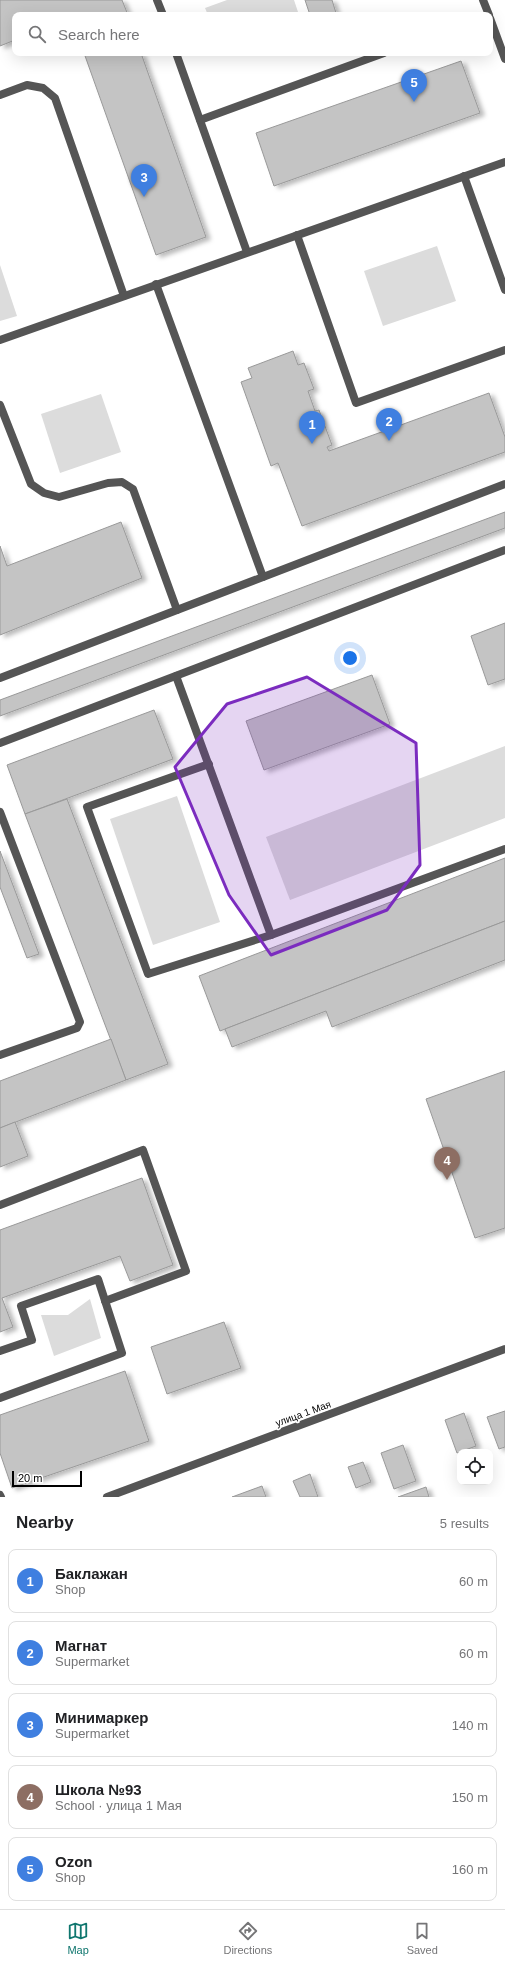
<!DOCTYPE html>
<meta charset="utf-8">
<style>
:root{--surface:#fff;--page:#f6f6f6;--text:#202124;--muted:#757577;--line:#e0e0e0;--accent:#0f766e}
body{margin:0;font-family:Arial,sans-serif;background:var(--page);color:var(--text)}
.controls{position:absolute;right:12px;bottom:12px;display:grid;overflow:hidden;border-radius:8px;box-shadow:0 4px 16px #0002}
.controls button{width:36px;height:36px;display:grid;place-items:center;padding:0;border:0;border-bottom:1px solid var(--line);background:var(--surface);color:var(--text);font:20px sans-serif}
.scale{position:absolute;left:12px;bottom:10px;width:70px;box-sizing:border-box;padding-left:4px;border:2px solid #000;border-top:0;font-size:11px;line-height:14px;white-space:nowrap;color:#000;-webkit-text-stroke:3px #fff;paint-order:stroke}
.you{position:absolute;left:350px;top:658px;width:14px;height:14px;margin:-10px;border:3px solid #fff;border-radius:50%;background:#1a73e8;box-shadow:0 0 0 6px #1a73e833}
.badge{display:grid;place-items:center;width:26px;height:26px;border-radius:50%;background:var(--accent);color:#fff;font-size:13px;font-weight:700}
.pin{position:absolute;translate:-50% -33px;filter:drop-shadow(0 1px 2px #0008)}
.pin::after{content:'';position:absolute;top:21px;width:14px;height:12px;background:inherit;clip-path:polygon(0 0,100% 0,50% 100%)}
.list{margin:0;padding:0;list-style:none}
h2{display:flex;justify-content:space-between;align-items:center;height:52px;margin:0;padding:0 16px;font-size:17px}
h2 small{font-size:13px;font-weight:400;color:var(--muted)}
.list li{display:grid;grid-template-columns:26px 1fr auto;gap:12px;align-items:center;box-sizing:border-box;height:64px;margin:0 8px 8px;padding:0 8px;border:1px solid var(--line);border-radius:8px}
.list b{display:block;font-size:15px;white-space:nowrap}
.list p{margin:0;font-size:13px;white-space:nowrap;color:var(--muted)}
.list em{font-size:13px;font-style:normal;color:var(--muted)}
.icon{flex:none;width:22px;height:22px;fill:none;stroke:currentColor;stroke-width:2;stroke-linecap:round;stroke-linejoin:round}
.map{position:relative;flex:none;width:505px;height:1497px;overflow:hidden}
.search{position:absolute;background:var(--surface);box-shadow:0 4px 16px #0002;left:12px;right:12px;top:12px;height:44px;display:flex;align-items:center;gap:10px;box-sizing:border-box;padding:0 14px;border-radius:8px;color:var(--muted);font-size:15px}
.sheet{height:412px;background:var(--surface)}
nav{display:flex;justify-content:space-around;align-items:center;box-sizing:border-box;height:56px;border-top:1px solid var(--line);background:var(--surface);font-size:11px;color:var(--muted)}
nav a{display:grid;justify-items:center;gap:2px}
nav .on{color:var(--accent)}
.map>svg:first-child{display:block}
</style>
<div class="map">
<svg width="505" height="1497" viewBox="0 0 505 1497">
<defs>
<filter id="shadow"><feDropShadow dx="4.5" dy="2.5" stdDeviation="2" flood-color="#0004"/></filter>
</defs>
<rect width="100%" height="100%" fill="#fff"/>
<g fill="#dcdcdc">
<polygon points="227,0 294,0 299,15 208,15 205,8"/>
<polygon points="437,246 456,301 383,326 364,271"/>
<polygon points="0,265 17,316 0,321"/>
<polygon points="101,394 121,452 60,473 41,414"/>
<polygon points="505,746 505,818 290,900 266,837"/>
<polygon points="177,796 220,922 153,945 110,819"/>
<polygon points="90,1299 101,1338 54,1356 41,1315 68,1315"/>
</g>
<g fill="#c4c4c4" stroke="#999" filter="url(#shadow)">
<polygon points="0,0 122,0 128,15 15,15 15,40 0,46"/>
<polygon points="305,0 332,0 336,13 310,15"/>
<polygon points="84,53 141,53 206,237 156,255"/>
<polygon points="461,61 480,113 274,186 256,133"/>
<polygon points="293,351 298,365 304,363 314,389 308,391 315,411 319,410 332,445 327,447 329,451 489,393 505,437 505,452 302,526 278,463 271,466 241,382 252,378 248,368"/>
<polygon points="505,512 505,528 0,716 0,700"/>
<polygon points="121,522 142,578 0,635 0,546 7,566"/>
<polygon points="505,623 505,679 488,685 471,636"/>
<polygon points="372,675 390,724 264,770 246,721"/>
<polygon points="154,710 173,759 25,814 7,765"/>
<polygon points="67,799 168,1064 126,1080 25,814"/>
<polygon points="0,851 39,954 27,958 0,887"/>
<polygon points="505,858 505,921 220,1031 199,976"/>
<polygon points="505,921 505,960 332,1027 326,1011 232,1047 225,1029"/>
<polygon points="111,1039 126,1080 0,1128 0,1081"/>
<polygon points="505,1071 505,1228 475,1238 426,1099"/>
<polygon points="15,1122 28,1156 0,1167 0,1128"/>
<polygon points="142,1178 173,1265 130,1281 120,1256 2,1298 13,1327 0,1332 0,1230"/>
<polygon points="224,1322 241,1368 167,1394 151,1347"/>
<polygon points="125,1371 149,1441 12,1488 0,1453 0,1415"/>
<polygon points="505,1411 505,1447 499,1449 487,1417"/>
<polygon points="464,1413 476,1446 457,1453 445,1420"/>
<polygon points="403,1445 416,1481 394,1489 381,1453"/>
<polygon points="363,1462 371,1482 356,1488 348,1467"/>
<polygon points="310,1474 318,1497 300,1497 293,1481"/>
<polygon points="262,1486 266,1497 232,1497"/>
<polygon points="426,1487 429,1497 398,1497"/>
</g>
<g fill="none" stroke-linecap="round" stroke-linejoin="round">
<g stroke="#555" stroke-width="8">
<polyline points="157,0 163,15"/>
<polyline points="483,0 489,15"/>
<polyline points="490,18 505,59"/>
<polyline points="176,53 247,252"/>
<polyline points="0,95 27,85 43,88 55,98 124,296"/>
<polyline points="200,120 384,53"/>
<polyline points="464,176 505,290"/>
<polyline points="297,235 356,403 505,350"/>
<polyline points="156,284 263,577"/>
<polyline points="0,340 505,162"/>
<polyline points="0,405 31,484 44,493 59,497 108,483 122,482 133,489 177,610"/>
<polyline points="176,676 271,935 505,849"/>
<polyline points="0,678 505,484"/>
<polyline points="0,743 505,550"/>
<polyline points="209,764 87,807 148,974 271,935"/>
<polyline points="0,812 80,1022 77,1028 0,1055"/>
<polyline points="0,1205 143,1150 186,1271 105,1301"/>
<polyline points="0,1351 32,1340 21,1306 98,1279 122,1353 0,1398"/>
<polyline points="0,1495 1,1497"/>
</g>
<polyline stroke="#555" stroke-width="8" points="107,1497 505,1349"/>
</g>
<path fill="#7b2cbf" fill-opacity="0.2" stroke="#7b2cbf" stroke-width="3" stroke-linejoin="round" d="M307,677L416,743L420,865L387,910L271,955L229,895L175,767L227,704Z"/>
<g text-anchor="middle" stroke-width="3.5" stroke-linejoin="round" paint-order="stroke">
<g font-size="10" fill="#000" stroke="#fff">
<text transform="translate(303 1413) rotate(-20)" y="4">улица 1 Мая</text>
</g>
</g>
</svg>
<div class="controls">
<button><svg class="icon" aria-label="locate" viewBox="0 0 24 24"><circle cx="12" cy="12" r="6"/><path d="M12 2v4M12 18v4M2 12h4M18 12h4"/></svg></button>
</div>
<div class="scale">20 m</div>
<div class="you"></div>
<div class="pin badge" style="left:312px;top:444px;background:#3f7fe0">1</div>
<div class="pin badge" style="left:389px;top:441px;background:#3f7fe0">2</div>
<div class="pin badge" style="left:144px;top:197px;background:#3f7fe0">3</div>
<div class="pin badge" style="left:447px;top:1180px;background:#8d6e63">4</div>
<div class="pin badge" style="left:414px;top:102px;background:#3f7fe0">5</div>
<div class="search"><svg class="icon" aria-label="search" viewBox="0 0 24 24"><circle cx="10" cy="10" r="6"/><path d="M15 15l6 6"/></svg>Search here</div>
</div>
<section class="sheet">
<h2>Nearby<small>5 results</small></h2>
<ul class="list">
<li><span class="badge" style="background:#3f7fe0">1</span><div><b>Баклажан</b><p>Shop</p></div><em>60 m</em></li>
<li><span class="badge" style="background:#3f7fe0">2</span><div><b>Магнат</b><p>Supermarket</p></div><em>60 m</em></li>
<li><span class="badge" style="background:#3f7fe0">3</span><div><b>Минимаркер</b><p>Supermarket</p></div><em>140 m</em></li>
<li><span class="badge" style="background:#8d6e63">4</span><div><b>Школа №93</b><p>School · улица 1 Мая</p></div><em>150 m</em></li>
<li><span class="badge" style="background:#3f7fe0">5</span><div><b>Ozon</b><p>Shop</p></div><em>160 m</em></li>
</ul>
</section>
<nav>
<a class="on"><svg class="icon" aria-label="map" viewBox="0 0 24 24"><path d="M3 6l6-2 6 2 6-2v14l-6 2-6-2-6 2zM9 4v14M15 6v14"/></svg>Map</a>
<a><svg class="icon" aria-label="directions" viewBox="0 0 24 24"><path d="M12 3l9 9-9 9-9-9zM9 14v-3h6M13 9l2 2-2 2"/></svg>Directions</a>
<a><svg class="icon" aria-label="saved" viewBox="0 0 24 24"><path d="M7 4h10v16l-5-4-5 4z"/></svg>Saved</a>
</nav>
